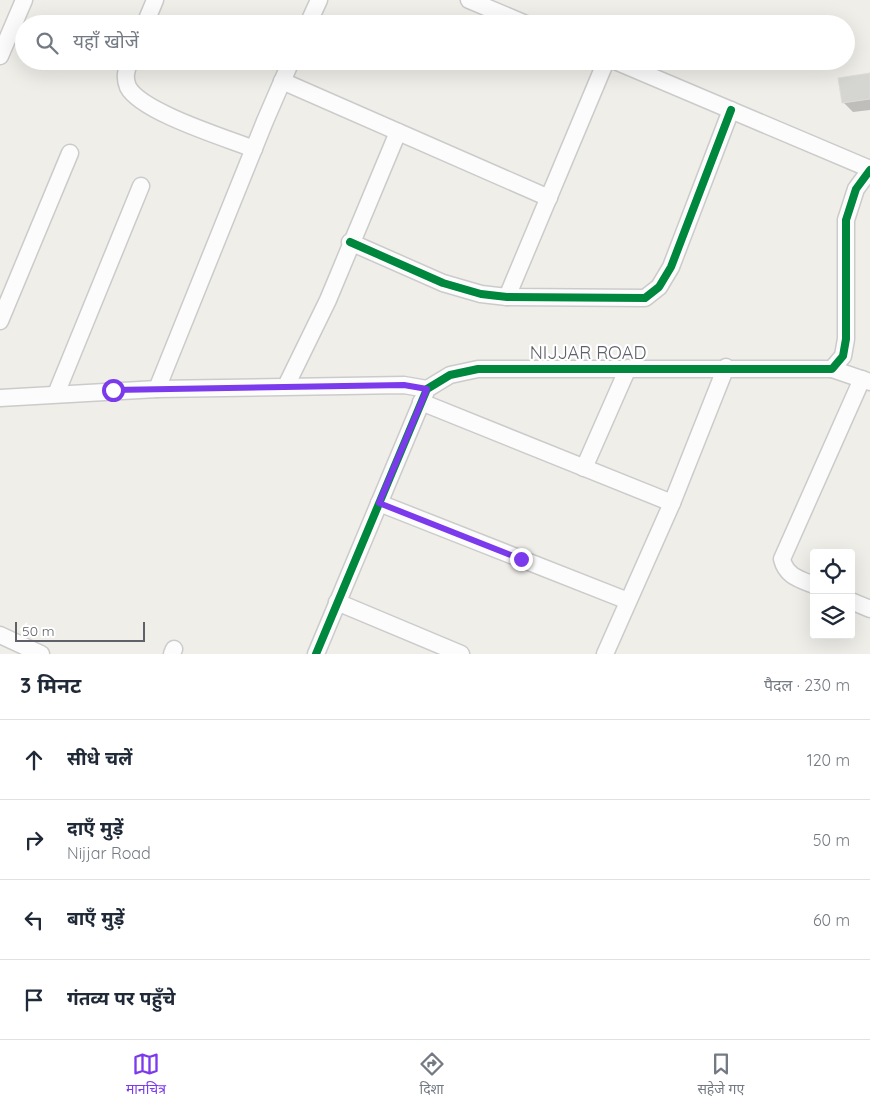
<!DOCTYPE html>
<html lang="hi">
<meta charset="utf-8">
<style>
:root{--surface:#fff;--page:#f6f6f7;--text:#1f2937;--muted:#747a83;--line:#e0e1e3;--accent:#7c3aed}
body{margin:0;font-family:Quicksand,"Noto Sans Devanagari",sans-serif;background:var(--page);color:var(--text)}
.controls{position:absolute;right:15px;bottom:15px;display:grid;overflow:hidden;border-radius:5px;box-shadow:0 5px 20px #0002}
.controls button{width:45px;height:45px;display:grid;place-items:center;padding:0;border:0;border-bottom:1px solid var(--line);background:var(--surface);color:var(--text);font:25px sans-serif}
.scale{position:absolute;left:15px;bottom:12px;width:130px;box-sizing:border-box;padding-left:5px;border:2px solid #5e6168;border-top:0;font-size:14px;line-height:18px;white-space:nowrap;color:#5e6168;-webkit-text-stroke:4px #fff;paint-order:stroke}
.stop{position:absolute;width:15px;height:15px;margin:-11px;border:4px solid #7c3aed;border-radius:50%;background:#fff}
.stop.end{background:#7c3aed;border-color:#fff;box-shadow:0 1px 5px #0008}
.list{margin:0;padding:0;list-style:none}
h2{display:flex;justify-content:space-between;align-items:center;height:65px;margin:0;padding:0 20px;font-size:21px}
h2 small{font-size:16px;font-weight:400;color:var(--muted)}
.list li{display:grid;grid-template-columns:32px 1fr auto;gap:15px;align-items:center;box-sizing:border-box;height:80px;padding:0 20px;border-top:1px solid var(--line)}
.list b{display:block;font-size:19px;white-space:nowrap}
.list p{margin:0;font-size:16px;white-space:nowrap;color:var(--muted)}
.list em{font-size:16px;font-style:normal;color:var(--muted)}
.icon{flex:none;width:28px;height:28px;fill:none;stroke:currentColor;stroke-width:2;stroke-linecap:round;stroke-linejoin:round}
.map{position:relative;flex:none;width:870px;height:654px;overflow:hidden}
.search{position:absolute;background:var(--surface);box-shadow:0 5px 20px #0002;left:15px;right:15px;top:15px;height:55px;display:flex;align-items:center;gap:12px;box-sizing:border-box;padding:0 18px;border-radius:28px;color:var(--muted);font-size:19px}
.sheet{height:385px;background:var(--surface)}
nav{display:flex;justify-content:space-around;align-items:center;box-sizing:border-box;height:70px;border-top:1px solid var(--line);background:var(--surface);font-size:14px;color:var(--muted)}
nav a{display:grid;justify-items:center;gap:2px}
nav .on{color:var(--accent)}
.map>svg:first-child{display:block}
</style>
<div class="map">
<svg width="870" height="654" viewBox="0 0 870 654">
<rect width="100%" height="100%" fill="#efeee9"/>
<polygon fill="#0003" points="870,74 870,110 853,112 843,102"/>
<polygon fill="#d5d5d2" stroke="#deddd8" points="870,73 870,99 842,103 838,78"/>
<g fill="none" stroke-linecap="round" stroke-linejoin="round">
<g stroke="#cccbcb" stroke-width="19">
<g id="street">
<polyline points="469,0 526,24"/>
<polyline points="145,24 155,0"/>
<polyline points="308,24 319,0"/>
<polyline points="0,56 24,0"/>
<path d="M130,61C126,71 124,77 128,87C141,112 226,138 254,149"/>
<polyline points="615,61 870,169"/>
<polyline points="282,81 549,198"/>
<polyline points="350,242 443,283 481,294 507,297 645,298 659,287 671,267 731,110"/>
<polyline points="507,297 606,61"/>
<polyline points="0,321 70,153"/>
<polyline points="832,369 870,382"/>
<polyline points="286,386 328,300 398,132"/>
<polyline points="157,389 265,121 291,61"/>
<polyline points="56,394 141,186"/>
<polyline points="0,398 157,389 404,385 427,389"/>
<polyline points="421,402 672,503"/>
<polyline points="584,468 628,368"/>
<polyline points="379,503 628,601"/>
<path d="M814,585C799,579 786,576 782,559L862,379"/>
<polyline points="851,601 870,609"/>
<polyline points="337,602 461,654"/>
<polyline points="0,635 41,654"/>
<polyline points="172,654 174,649"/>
<polyline points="316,654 427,389 450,375 478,369 832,369 843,356 846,339 846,220 856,189 870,170"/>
<polyline points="605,654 672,503 726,367"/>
</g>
</g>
<use href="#street" stroke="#fdfcfc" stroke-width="16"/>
<g stroke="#fff" stroke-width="11">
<g id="cycleway">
<polyline points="350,242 443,283 481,294 507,297 645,298 659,287 671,267 731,110"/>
<polyline points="316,654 427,389 450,375 478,369 832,369 843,356 846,339 846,220 856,189 870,170"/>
</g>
</g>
<use href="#cycleway" stroke="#00873e" stroke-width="8"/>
</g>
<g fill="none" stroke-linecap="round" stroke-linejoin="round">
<polyline stroke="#7c3aed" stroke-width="6" points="113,390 404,385 427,389 379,503 521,559"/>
</g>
<g text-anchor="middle" stroke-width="4.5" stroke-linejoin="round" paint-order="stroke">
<g font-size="18" fill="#5e6168" stroke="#fff">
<text x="588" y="359">NIJJAR ROAD</text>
</g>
</g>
</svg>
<div class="controls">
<button><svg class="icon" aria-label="locate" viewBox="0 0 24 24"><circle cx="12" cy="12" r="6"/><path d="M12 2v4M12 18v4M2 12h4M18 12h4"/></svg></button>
<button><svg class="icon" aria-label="layers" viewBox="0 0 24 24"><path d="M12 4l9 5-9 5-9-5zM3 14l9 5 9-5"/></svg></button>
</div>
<div class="scale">50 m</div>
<div class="stop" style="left:113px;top:390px"></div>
<div class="stop end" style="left:521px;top:559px"></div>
<div class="search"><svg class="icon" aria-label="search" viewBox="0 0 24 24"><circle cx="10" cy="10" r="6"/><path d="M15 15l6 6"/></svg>यहाँ खोजें</div>
</div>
<section class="sheet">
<h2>3 मिनट<small>पैदल · 230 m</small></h2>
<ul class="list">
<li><svg class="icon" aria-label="ahead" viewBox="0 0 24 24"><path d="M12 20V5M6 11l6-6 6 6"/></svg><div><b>सीधे चलें</b></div><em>120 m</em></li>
<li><svg class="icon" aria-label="right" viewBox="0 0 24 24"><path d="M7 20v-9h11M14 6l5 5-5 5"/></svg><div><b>दाएँ मुड़ें</b><p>Nijjar Road</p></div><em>50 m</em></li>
<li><svg class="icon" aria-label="left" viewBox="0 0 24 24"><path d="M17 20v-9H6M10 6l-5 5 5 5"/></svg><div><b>बाएँ मुड़ें</b></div><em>60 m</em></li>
<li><svg class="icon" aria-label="arrive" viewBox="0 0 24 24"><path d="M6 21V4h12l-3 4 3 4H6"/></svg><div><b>गंतव्य पर पहुँचे</b></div></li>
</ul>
</section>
<nav>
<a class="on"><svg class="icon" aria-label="map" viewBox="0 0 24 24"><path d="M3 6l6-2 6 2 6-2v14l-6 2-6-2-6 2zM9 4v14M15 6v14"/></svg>मानचित्र</a>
<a><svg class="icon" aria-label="directions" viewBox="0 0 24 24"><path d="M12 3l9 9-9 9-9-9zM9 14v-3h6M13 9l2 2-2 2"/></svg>दिशा</a>
<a><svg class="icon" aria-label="saved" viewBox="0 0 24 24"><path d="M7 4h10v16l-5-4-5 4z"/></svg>सहेजे गए</a>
</nav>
